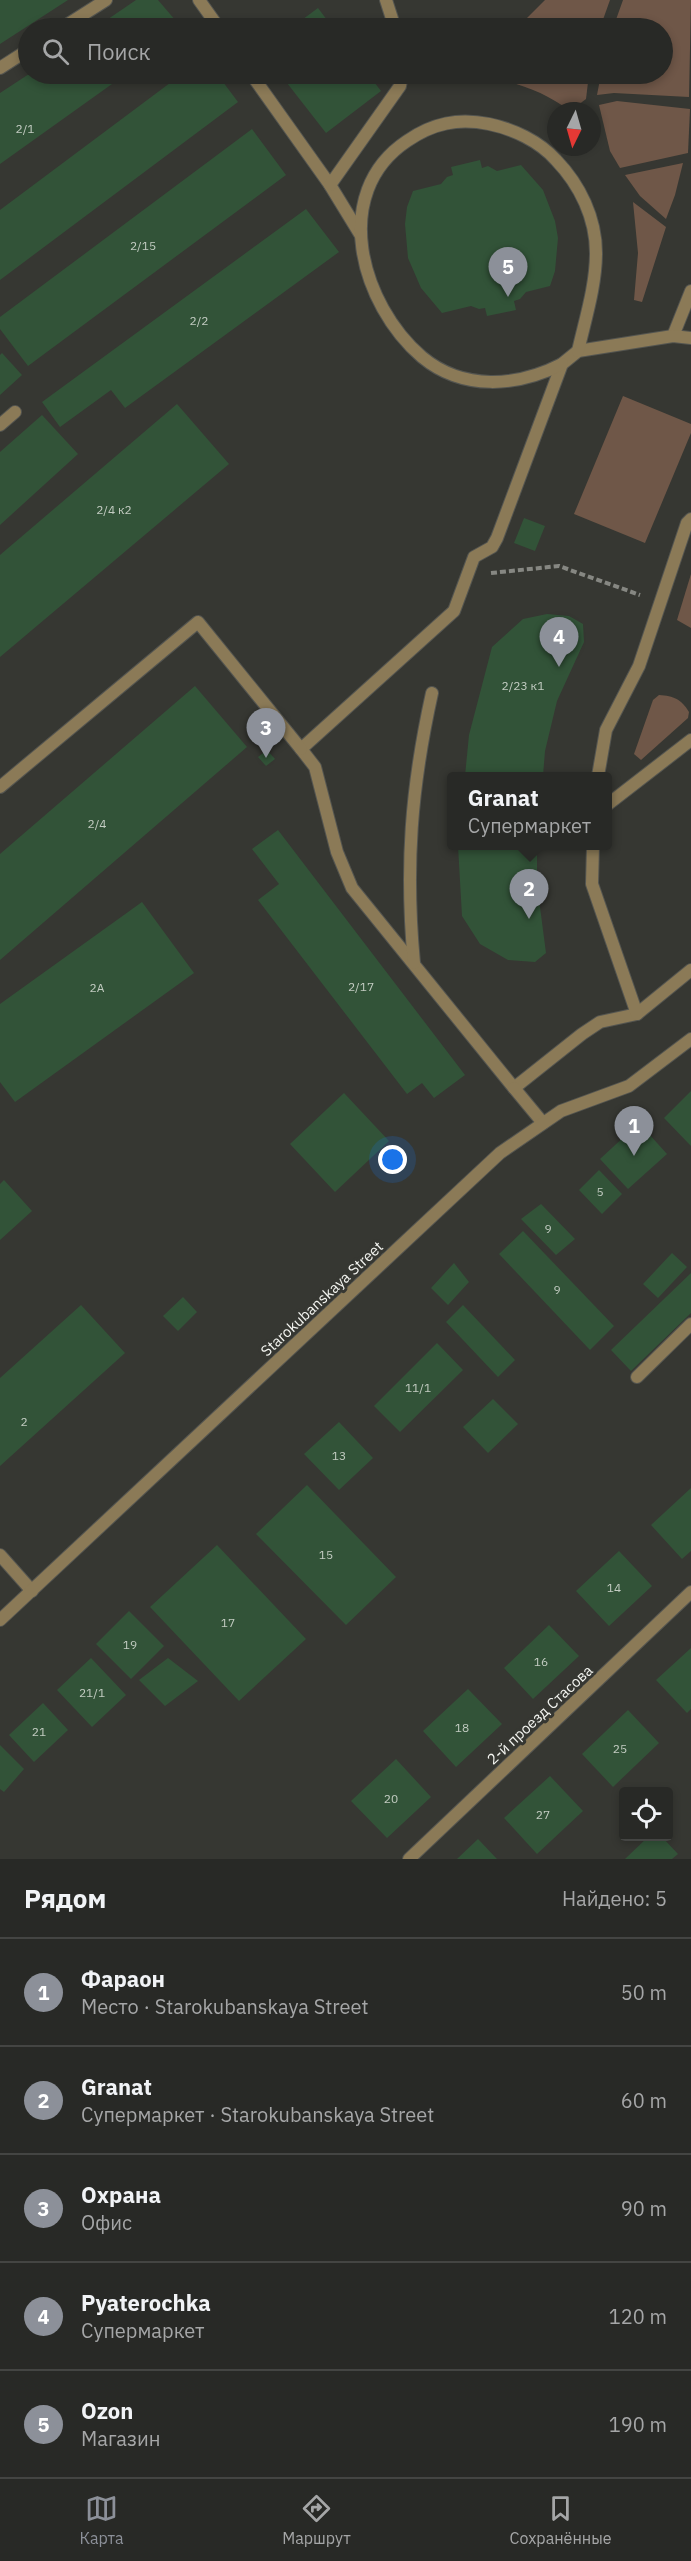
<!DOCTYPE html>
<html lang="ru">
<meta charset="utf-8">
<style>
:root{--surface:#282926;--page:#30312e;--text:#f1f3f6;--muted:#a5a6a7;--line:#444543;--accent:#8c9099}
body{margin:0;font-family:"IBM Plex Sans",sans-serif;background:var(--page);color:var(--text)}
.controls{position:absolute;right:18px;bottom:18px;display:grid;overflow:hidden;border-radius:6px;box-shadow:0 3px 9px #0003}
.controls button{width:54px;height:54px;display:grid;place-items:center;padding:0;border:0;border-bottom:2px solid var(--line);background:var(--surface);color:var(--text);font:30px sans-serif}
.compass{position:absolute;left:547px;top:102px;width:54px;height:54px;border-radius:50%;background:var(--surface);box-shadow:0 3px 9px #0003;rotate:185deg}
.you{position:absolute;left:393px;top:1160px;width:21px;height:21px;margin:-15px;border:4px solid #fff;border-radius:50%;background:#1a73e8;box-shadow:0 0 0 9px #1a73e833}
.badge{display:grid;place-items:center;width:39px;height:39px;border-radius:50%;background:var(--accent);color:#fff;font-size:20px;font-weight:700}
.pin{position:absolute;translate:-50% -50px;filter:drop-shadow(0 2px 3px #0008)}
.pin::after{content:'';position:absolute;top:32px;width:21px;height:18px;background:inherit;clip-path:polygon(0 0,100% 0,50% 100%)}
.popup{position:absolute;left:447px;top:772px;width:165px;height:78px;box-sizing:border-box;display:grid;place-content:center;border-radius:6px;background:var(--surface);filter:drop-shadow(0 2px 4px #0005);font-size:20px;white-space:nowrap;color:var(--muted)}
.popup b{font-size:22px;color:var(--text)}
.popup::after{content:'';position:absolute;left:50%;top:100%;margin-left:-12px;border:12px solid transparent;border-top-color:var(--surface)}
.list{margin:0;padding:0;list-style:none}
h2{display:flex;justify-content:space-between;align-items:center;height:78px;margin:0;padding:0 24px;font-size:26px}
h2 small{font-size:20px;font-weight:400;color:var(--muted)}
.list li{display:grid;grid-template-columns:39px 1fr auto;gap:18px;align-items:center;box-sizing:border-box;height:108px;padding:0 24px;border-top:2px solid var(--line)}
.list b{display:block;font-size:22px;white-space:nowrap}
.list p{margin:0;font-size:20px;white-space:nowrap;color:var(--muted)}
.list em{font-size:20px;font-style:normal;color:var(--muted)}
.icon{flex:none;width:33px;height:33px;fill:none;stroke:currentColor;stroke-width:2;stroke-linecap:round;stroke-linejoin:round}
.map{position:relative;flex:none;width:691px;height:1859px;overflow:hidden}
.search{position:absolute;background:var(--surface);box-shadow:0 3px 9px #0003;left:18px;right:18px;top:18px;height:66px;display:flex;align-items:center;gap:15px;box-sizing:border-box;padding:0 21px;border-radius:33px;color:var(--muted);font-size:22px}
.sheet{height:618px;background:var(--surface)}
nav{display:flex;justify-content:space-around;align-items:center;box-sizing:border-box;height:84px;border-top:2px solid var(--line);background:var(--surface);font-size:16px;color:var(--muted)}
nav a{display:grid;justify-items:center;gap:3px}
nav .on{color:var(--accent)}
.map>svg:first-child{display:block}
</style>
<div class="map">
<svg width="691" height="1859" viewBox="0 0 691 1859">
<rect width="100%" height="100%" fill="#363732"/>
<g fill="#6f5748">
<polygon points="545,0 610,0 600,28 517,28"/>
<polygon points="623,0 691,0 689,97 614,93 597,95 601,74 662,74 662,28 613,28"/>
<path d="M474,74H589L586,99L570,111C542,89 508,80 474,74Z"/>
<polygon points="617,101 690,109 688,153 620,168 610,151 599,105"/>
<polygon points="683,163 675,195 666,219 640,196 625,175"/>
<polygon points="633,202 666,227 642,302 634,300 638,253"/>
<polygon points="623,396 691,424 691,433 645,543 574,514"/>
<polygon points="691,574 691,628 677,620"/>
<path d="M659,695C674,696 681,699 689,712L688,718L641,760L634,754L653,700Z"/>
</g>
<g fill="#325338">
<polygon points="0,0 68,0 0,44"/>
<polygon points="136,0 158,0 182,28 95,28"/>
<polygon points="318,8 333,28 291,28"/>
<polygon points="29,74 126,74 0,164 0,93"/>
<polygon points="182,74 217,74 238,102 0,280 0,210"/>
<polygon points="280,74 368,74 381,91 326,133"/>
<polygon points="252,129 286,175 28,366 0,329 0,317"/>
<polygon points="480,160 482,168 488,166 497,171 521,165 543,190 555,221 558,238 555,271 550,286 526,292 520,299 514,301 516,310 487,316 485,308 479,309 471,306 442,313 421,288 408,258 405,224 407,207 413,191 441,184 447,177 453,175 451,167"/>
<polygon points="306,209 339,252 125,408 111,390 60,427 42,402"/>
<polygon points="2,353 22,375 0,395 0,355"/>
<polygon points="177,404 229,464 0,657 0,555"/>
<polygon points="42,415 78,454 0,525 0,452"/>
<polygon points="524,518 545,526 535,551 514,543"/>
<polygon points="547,614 569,616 583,624 584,642 557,701 545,751 543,776 465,776 469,735 492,647 523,619"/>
<polygon points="195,686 247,747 0,960 0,854"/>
<polygon points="267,750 275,759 266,766 258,757"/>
<polygon points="278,830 465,1075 434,1098 422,1083 407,1094 258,900 279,884 252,849"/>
<polygon points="458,846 537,846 537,884 546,953 535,962 508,960 480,944 462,916"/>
<polygon points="142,902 194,973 15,1102 0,1082 0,1004"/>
<polygon points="691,1091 691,1146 664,1118"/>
<polygon points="344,1093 389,1141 335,1192 290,1144"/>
<polygon points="639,1123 667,1154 628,1189 600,1159"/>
<polygon points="599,1170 622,1194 602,1214 579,1190"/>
<polygon points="4,1180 32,1211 0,1240 0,1184"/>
<polygon points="541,1204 575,1239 556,1255 521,1219"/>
<polygon points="523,1231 614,1326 590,1350 499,1254"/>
<polygon points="672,1253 687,1267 658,1298 643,1284"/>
<polygon points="454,1263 469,1282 448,1305 431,1288"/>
<polygon points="691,1273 691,1313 631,1371 611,1350"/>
<polygon points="183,1297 197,1312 178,1331 163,1316"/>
<polygon points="81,1305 125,1353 0,1466 0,1378"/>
<polygon points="463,1305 515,1360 498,1377 446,1322"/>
<polygon points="437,1343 463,1370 400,1432 374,1406"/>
<polygon points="493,1399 518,1424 488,1453 463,1427"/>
<polygon points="339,1422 373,1458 339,1490 304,1454"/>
<polygon points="307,1485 396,1577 346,1625 256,1534"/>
<polygon points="691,1488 691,1551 682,1559 651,1525"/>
<polygon points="217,1545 306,1639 239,1701 150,1607"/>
<polygon points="619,1551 652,1586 609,1626 576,1591"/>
<polygon points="129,1611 164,1646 131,1679 96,1644"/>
<polygon points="549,1625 579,1656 533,1699 504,1668"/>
<polygon points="691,1648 691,1709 687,1713 656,1680"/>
<polygon points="91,1658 126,1695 92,1727 57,1690"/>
<polygon points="168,1658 198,1681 165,1706 139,1680"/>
<polygon points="468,1689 502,1724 456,1767 423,1731"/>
<polygon points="43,1703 68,1730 34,1762 9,1735"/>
<polygon points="628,1710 659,1743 613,1787 582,1754"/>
<polygon points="0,1745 24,1769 4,1792 0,1789"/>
<polygon points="396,1759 431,1797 387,1838 351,1801"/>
<polygon points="550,1776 583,1811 537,1854 504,1818"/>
<polygon points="649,1836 661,1836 678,1854 672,1859 625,1859"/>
<polygon points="478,1839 497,1859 457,1859"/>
</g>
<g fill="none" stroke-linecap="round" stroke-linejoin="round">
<g stroke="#545550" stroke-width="14">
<g id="service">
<polyline points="199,0 219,28"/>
<polyline points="386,0 395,28"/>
<polyline points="62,28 106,0"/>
<polyline points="0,68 28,50"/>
<polyline points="251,74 330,185 360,234"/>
<polyline points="330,185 400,86 402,74"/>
<polyline points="673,336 691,291"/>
<polyline points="691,338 673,336 578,351 562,364 497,538 492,547 474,557 454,611 301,749 315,767 337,852 352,888 514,1088 582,1034 600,1022 637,1014 691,970"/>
<path d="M562,364C517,387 463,391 422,357C361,305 329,193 407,141C433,123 458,118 489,124C513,129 539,141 556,160C580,185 596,218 596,253C596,286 585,320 578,351"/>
<polyline points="0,425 15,412"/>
<polyline points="598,776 606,730 639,666 687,523 691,519"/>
<polyline points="0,787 198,622 301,749"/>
<polyline points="607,805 691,740"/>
<polyline points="593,846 592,884 637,1014"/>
<path d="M414,963C405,867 411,788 432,693"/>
<polyline points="514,1088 543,1123"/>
<polyline points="637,1377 691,1324"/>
<polyline points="0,1555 32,1591"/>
</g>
</g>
<g stroke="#545550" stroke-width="14">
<polyline id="minor" points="409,1859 691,1592"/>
</g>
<g stroke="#545550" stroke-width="14">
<polyline id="tertiary" points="0,1620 500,1153 561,1111 629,1086 691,1039"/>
</g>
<polyline stroke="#868782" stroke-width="4" stroke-dasharray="6 3" stroke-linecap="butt" points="491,573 559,566 640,595"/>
<use href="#service" stroke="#8b7a57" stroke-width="12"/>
<use href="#minor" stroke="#8b7a57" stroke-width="12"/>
<use href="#tertiary" stroke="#8b7a57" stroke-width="12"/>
</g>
<g text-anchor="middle" stroke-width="6" stroke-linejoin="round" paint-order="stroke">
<g font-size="12" fill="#c3ccc2">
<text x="25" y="133">2/1</text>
<text x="143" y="250">2/15</text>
<text x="199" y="325">2/2</text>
<text x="114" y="514">2/4 к2</text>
<text x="523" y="690">2/23 к1</text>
<text x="97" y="828">2/4</text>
<text x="361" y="991">2/17</text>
<text x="97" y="992">2А</text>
<text x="600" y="1196">5</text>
<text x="548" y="1233">9</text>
<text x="557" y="1294">9</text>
<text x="418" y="1392">11/1</text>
<text x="24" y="1426">2</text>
<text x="339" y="1460">13</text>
<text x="326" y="1559">15</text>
<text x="614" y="1592">14</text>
<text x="228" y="1627">17</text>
<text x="130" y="1649">19</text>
<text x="541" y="1666">16</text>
<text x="92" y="1697">21/1</text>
<text x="462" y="1732">18</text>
<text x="39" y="1736">21</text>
<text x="620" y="1753">25</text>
<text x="391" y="1803">20</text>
<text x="543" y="1819">27</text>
</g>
<g font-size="15" fill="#f3f4f0" stroke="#363732">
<text transform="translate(322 1299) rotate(-43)" y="5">Starokubanskaya Street</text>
<text transform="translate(540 1715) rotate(-43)" y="5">2-й проезд Стасова</text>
</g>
</g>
</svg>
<div class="controls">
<button><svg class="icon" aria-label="locate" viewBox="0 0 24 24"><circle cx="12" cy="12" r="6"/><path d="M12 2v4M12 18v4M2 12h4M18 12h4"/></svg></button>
</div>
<svg class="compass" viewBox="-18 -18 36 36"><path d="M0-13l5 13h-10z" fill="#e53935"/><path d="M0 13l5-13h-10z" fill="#a5a6a7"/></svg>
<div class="you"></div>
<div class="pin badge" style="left:634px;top:1156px">1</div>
<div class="pin badge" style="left:529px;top:919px">2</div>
<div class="popup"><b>Granat</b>Супермаркет</div>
<div class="pin badge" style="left:266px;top:758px">3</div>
<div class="pin badge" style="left:559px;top:667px">4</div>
<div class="pin badge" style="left:508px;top:297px">5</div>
<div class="search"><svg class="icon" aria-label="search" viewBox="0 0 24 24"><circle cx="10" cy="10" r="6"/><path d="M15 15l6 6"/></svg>Поиск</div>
</div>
<section class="sheet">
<h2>Рядом<small>Найдено: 5</small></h2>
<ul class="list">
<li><span class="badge">1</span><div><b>Фараон</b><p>Место · Starokubanskaya Street</p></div><em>50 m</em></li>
<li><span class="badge">2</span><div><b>Granat</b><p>Супермаркет · Starokubanskaya Street</p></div><em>60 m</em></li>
<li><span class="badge">3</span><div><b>Охрана</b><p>Офис</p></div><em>90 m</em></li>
<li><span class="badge">4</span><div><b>Pyaterochka</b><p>Супермаркет</p></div><em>120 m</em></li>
<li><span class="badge">5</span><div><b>Ozon</b><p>Магазин</p></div><em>190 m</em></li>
</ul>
</section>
<nav>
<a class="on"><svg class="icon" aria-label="map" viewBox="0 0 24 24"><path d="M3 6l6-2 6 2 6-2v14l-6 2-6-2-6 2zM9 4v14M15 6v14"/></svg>Карта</a>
<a><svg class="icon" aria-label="directions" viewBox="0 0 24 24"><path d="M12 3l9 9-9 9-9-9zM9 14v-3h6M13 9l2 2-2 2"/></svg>Маршрут</a>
<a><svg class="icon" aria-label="saved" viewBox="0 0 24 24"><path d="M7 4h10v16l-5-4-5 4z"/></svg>Сохранённые</a>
</nav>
